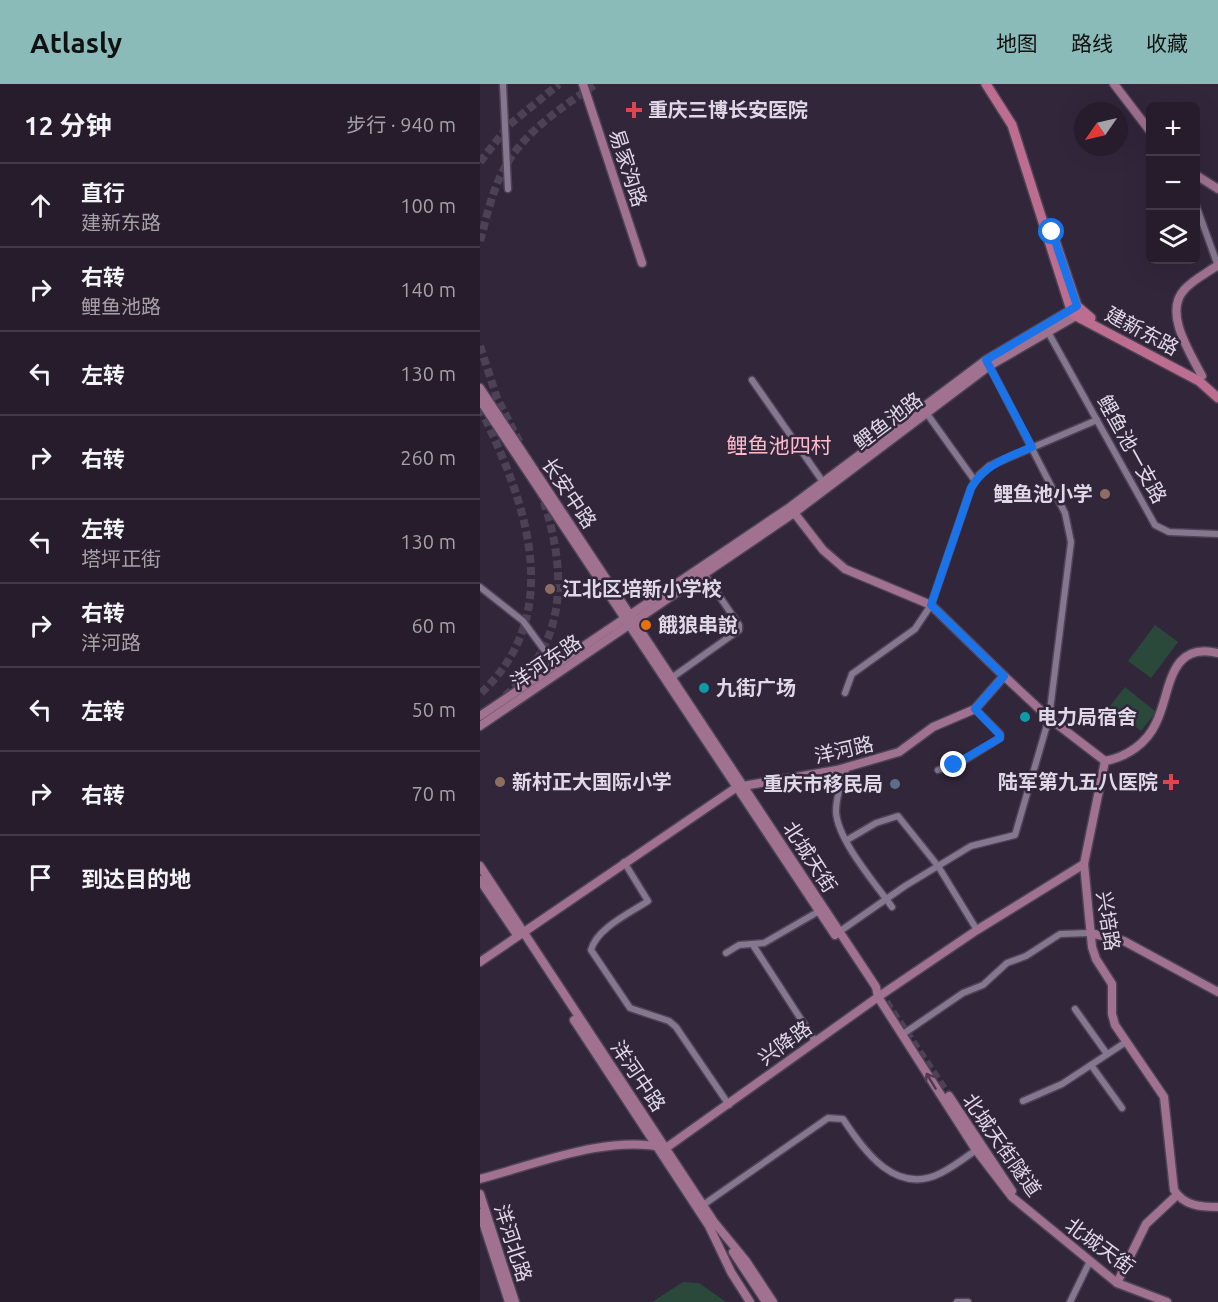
<!DOCTYPE html>
<html lang="zh">
<meta charset="utf-8">
<style>
:root{--surface:#261c2c;--page:#322938;--text:#f1f3f6;--muted:#a4a1a9;--line:#423a48;--accent:#8bbbb9}
body{margin:0;font-family:Ubuntu,"Noto Sans SC",sans-serif;background:var(--page);color:var(--text)}
.controls{position:absolute;right:18px;top:18px;display:grid;overflow:hidden;border-radius:9px;box-shadow:0 6px 24px #0002}
.controls button{width:54px;height:54px;display:grid;place-items:center;padding:0;border:0;border-bottom:2px solid var(--line);background:var(--surface);color:var(--text);font:30px sans-serif}
.compass{position:absolute;left:594px;top:18px;width:54px;height:54px;border-radius:50%;background:var(--surface);box-shadow:0 6px 24px #0002;rotate:236deg}
.stop{position:absolute;width:18px;height:18px;margin:-14px;border:4px solid #1a73e8;border-radius:50%;background:#fff}
.stop.end{background:#1a73e8;border-color:#fff;box-shadow:0 2px 6px #0008}
.list{margin:0;padding:0;list-style:none}
h2{display:flex;justify-content:space-between;align-items:center;height:78px;margin:0;padding:0 24px;font-size:26px}
h2 small{font-size:20px;font-weight:400;color:var(--muted)}
.list li{display:grid;grid-template-columns:39px 1fr auto;gap:18px;align-items:center;box-sizing:border-box;height:84px;padding:0 24px;border-top:2px solid var(--line)}
.list b{display:block;font-size:22px;white-space:nowrap}
.list p{margin:0;font-size:20px;white-space:nowrap;color:var(--muted)}
.list em{font-size:20px;font-style:normal;color:var(--muted)}
.icon{flex:none;width:33px;height:33px;fill:none;stroke:currentColor;stroke-width:2;stroke-linecap:round;stroke-linejoin:round}
.map{position:relative;flex:none;width:738px;height:1218px;overflow:hidden}
header{display:flex;align-items:center;gap:36px;box-sizing:border-box;height:84px;padding:0 30px;background:var(--accent);color:#111}
header strong{font-size:28px}
nav{display:flex;gap:33px;margin-inline-start:auto;font-size:21px}
main{display:flex}
aside{flex:1;background:var(--surface)}
.map>svg:first-child{display:block}
</style>
<header>
<strong>Atlasly</strong>
<nav><a>地图</a><a>路线</a><a>收藏</a></nav>
</header>
<main>
<aside>
<h2>12 分钟<small>步行 · 940 m</small></h2>
<ul class="list">
<li><svg class="icon" aria-label="ahead" viewBox="0 0 24 24"><path d="M12 20V5M6 11l6-6 6 6"/></svg><div><b>直行</b><p>建新东路</p></div><em>100 m</em></li>
<li><svg class="icon" aria-label="right" viewBox="0 0 24 24"><path d="M7 20v-9h11M14 6l5 5-5 5"/></svg><div><b>右转</b><p>鲤鱼池路</p></div><em>140 m</em></li>
<li><svg class="icon" aria-label="left" viewBox="0 0 24 24"><path d="M17 20v-9H6M10 6l-5 5 5 5"/></svg><div><b>左转</b></div><em>130 m</em></li>
<li><svg class="icon" aria-label="right" viewBox="0 0 24 24"><path d="M7 20v-9h11M14 6l5 5-5 5"/></svg><div><b>右转</b></div><em>260 m</em></li>
<li><svg class="icon" aria-label="left" viewBox="0 0 24 24"><path d="M17 20v-9H6M10 6l-5 5 5 5"/></svg><div><b>左转</b><p>塔坪正街</p></div><em>130 m</em></li>
<li><svg class="icon" aria-label="right" viewBox="0 0 24 24"><path d="M7 20v-9h11M14 6l5 5-5 5"/></svg><div><b>右转</b><p>洋河路</p></div><em>60 m</em></li>
<li><svg class="icon" aria-label="left" viewBox="0 0 24 24"><path d="M17 20v-9H6M10 6l-5 5 5 5"/></svg><div><b>左转</b></div><em>50 m</em></li>
<li><svg class="icon" aria-label="right" viewBox="0 0 24 24"><path d="M7 20v-9h11M14 6l5 5-5 5"/></svg><div><b>右转</b></div><em>70 m</em></li>
<li><svg class="icon" aria-label="arrive" viewBox="0 0 24 24"><path d="M6 21V4h12l-3 4 3 4H6"/></svg><div><b>到达目的地</b></div></li>
</ul>
</aside>
<div class="map">
<svg width="738" height="1218" viewBox="0 0 738 1218">
<rect width="100%" height="100%" fill="#32263b"/>
<g fill="#2a493b">
<polygon points="675,541 698,558 671,594 648,577"/>
<polygon points="645,603 676,628 661,647 630,622"/>
<polygon points="203,1198 219,1199 246,1218 172,1218"/>
</g>
<g fill="none" stroke-linecap="round" stroke-linejoin="round">
<g stroke="#4c4155" stroke-width="8" stroke-dasharray="8 4" stroke-linecap="butt">
<polyline points="0,78 29,41 79,0"/>
<path d="M0,157C6,135 11,112 21,91C39,51 82,23 116,0"/>
<polyline points="0,262 17,314 41,361"/>
<path d="M0,324C45,416 88,529 0,610"/>
<path d="M25,612C89,557 87,487 62,412"/>
<polyline points="406,918 469,1012"/>
</g>
<g stroke="#4d4355" stroke-width="9">
<g id="street">
<polyline points="23,0 28,105"/>
<polyline points="716,121 738,182"/>
<polyline points="568,248 675,441 689,448 738,450"/>
<polyline points="272,296 343,398"/>
<polyline points="445,327 495,397"/>
<polyline points="0,503 43,537 76,582"/>
<polyline points="190,595 259,546 259,541 225,491"/>
<polyline points="365,609 372,590 435,545 451,521 491,404 499,391 509,382 617,336"/>
<path d="M367,683C362,697 356,712 356,728C358,757 395,799 412,823"/>
<polyline points="458,686 480,679 520,654 520,650 495,625"/>
<polyline points="367,756 396,739 418,732 458,782 497,846"/>
<path d="M144,778L168,817C150,829 117,844 111,866L150,924L189,937L196,943L249,1021"/>
<polyline points="356,850 425,802 491,762 535,751 569,634 591,458 585,429 508,279"/>
<polyline points="273,861 335,957"/>
<polyline points="246,869 259,861 284,859 341,826"/>
<polyline points="595,925 627,970"/>
<polyline points="423,950 483,909 503,901 527,879 546,872 580,850 610,849"/>
<polyline points="611,981 642,1024"/>
<polyline points="543,1017 582,1000 646,958"/>
<path d="M223,1121L348,1034L363,1035C385,1068 416,1112 461,1089C473,1083 485,1074 496,1066"/>
<polyline points="477,1218 488,1218"/>
<polyline points="590,1218 609,1179"/>
</g>
</g>
<g stroke="#4d4355" stroke-width="11">
<g id="secondary">
<polyline points="103,0 162,179"/>
<polyline points="634,0 670,47"/>
<polyline points="716,91 738,105"/>
<path d="M722,292C711,270 683,229 704,206C712,196 727,189 738,181"/>
<polyline points="0,304 396,903 398,913 496,1066 532,1113 637,1199 687,1218"/>
<polyline points="0,316 355,851"/>
<polyline points="312,426 343,466 365,485 451,521 524,592"/>
<path d="M738,569C687,557 691,610 676,639C667,659 647,673 625,677L604,780L612,863L616,875L632,900V930L635,941L684,1013L694,1106C704,1122 721,1123 738,1123"/>
<polyline points="0,632 310,423 506,276 596,223"/>
<polyline points="0,642 314,429 509,282 601,229"/>
<polyline points="0,782 234,1138 266,1177 293,1218"/>
<polyline points="0,796 35,848"/>
<polyline points="610,849 644,857 738,908"/>
<polyline points="0,878 257,703 357,686 419,668 453,643 495,625 524,592 569,634 625,677"/>
<polyline points="94,936 229,1142 251,1188 270,1218"/>
<polyline points="469,1012 532,1107"/>
<path d="M0,1095C57,1080 128,1050 186,1064L398,913L497,846L604,780"/>
<polyline points="0,1110 35,1218"/>
<polyline points="0,1129 29,1218"/>
<polyline points="253,1168 286,1218"/>
<polyline points="637,1199 666,1140 697,1111"/>
</g>
</g>
<g stroke="#4d4355" stroke-width="12">
<g id="primary">
<polyline points="506,0 532,41 591,226 596,232 719,297 738,314"/>
<polyline points="575,157 597,222 611,234"/>
</g>
</g>
<use href="#street" stroke="#857790" stroke-width="6"/>
<use href="#secondary" stroke="#a17290" stroke-width="8"/>
<use href="#primary" stroke="#bd6d90" stroke-width="9"/>
</g>
<defs><path id="oneway-shaft" d="M-6 0H5M1.5-3L5.5 0L1.5 3" fill="none" stroke-width="1.6" stroke-linecap="round" stroke-linejoin="round" transform="scale(1.5)"/></defs>
<use stroke="#4e3950" href="#oneway-shaft" transform="translate(451 997) rotate(-121)"/>
<g fill="none" stroke-linecap="round" stroke-linejoin="round">
<path stroke="#1a73e8" stroke-width="8" d="M474,681L520,654V651L495,625L524,592L451,521L491,404C505,380 527,374 552,363L506,276L597,222L572,148"/>
</g>
<g fill="#e0444e" stroke="#32263b" stroke-width="2">
<path d="M151 17h6v6h6v6h-6v6h-6v-6h-6v-6h6z"/>
<path d="M688 689h6v6h6v6h-6v6h-6v-6h-6v-6h6z"/>
</g>
<g fill="#8d6e63" stroke="#32263b" stroke-width="2">
<circle cx="625" cy="410" r="6"/>
<circle cx="70" cy="505" r="6"/>
<circle cx="20" cy="698" r="6"/>
</g>
<circle fill="#e8710a" stroke="#32263b" stroke-width="2" cx="166" cy="541" r="6"/>
<g fill="#0f9aa8" stroke="#32263b" stroke-width="2">
<circle cx="224" cy="604" r="6"/>
<circle cx="545" cy="633" r="6"/>
</g>
<circle fill="#5c6f8a" stroke="#32263b" stroke-width="2" cx="415" cy="700" r="6"/>
<g text-anchor="middle" stroke-width="5" stroke-linejoin="round" paint-order="stroke">
<g font-size="20" font-weight="bold" fill="#dfd8e6" stroke="#32263b" text-anchor="start">
<text x="168" y="33">重庆三博长安医院</text>
<text x="613" y="417" text-anchor="end">鲤鱼池小学</text>
<text x="82" y="512">江北区培新小学校</text>
<text x="178" y="548">餓狼串說</text>
<text x="236" y="611">九街广场</text>
<text x="557" y="640">电力局宿舍</text>
<text x="32" y="705">新村正大国际小学</text>
<text x="678" y="705" text-anchor="end">陆军第九五八医院</text>
<text x="403" y="707" text-anchor="end">重庆市移民局</text>
</g>
<g font-size="20" fill="#dfd8e6" stroke="#32263b">
<text transform="translate(148 84) rotate(72)" y="7">易家沟路</text>
<text transform="translate(662 247) rotate(28)" y="7">建新东路</text>
<text transform="translate(408 337) rotate(-37)" y="7">鲤鱼池路</text>
<text transform="translate(652 365) rotate(61)" y="7">鲤鱼池一支路</text>
<text transform="translate(89 409) rotate(56)" y="7">长安中路</text>
<text transform="translate(66 578) rotate(-34)" y="7">洋河东路</text>
<text transform="translate(364 666) rotate(-13)" y="7">洋河路</text>
<text transform="translate(330 773) rotate(57)" y="7">北城天街</text>
<text transform="translate(628 837) rotate(81)" y="7">兴培路</text>
<text transform="translate(305 959) rotate(-36)" y="7">兴降路</text>
<text transform="translate(158 992) rotate(56)" y="7">洋河中路</text>
<text transform="translate(522 1061) rotate(55)" y="7">北城天街隧道</text>
<text transform="translate(33 1159) rotate(72)" y="7">洋河北路</text>
<text transform="translate(620 1162) rotate(36)" y="7">北城天街</text>
</g>
<g font-size="21" fill="#ffbbcb" stroke="#32263b">
<text x="299" y="369">鲤鱼池四村</text>
</g>
</g>
</svg>
<div class="controls">
<button>+</button>
<button>−</button>
<button><svg class="icon" aria-label="layers" viewBox="0 0 24 24"><path d="M12 4l9 5-9 5-9-5zM3 14l9 5 9-5"/></svg></button>
</div>
<svg class="compass" viewBox="-18 -18 36 36"><path d="M0-13l5 13h-10z" fill="#e53935"/><path d="M0 13l5-13h-10z" fill="#a4a1a9"/></svg>
<div class="stop" style="left:572px;top:148px"></div>
<div class="stop end" style="left:474px;top:681px"></div>
</div>
</main>
